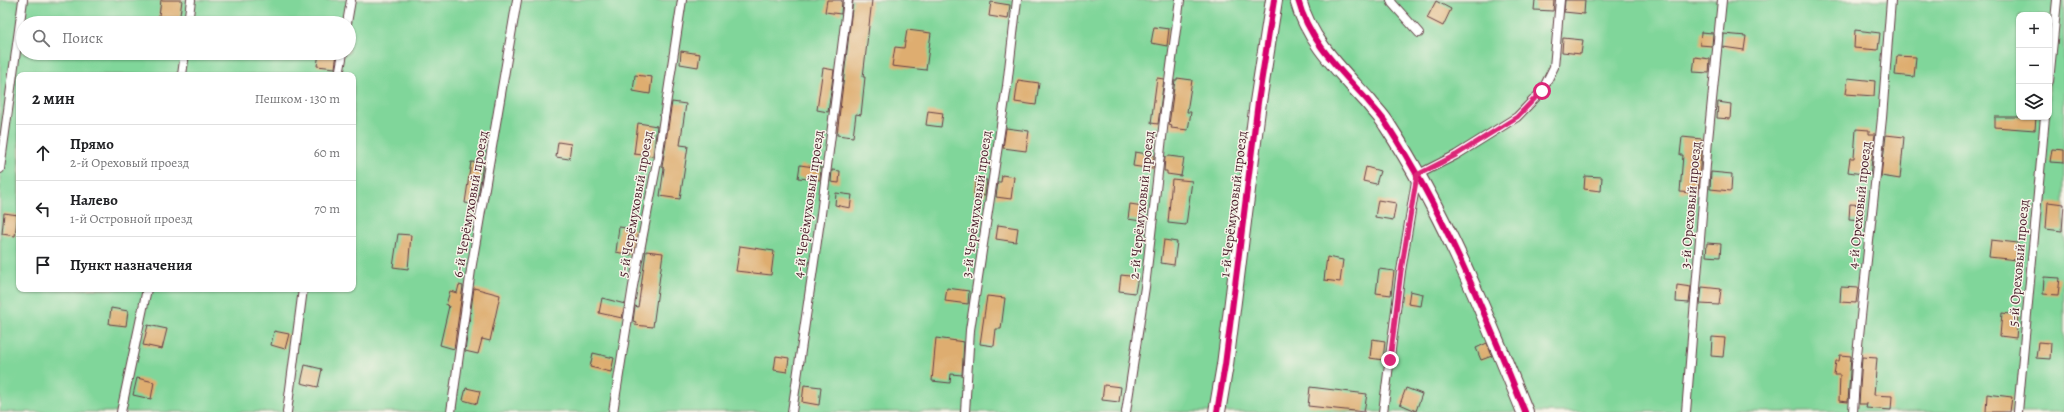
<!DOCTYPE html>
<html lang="ru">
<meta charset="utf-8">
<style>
:root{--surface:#fff;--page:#f2f2f2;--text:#202124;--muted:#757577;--line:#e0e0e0}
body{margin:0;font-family:Alegreya,serif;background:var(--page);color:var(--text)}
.controls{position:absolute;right:12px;top:12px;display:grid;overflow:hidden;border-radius:8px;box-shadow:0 1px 3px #0004}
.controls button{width:36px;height:36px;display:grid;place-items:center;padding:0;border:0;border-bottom:1px solid var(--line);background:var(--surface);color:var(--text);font:20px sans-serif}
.stop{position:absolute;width:12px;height:12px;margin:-9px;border:3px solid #db2777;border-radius:50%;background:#fff}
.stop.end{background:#db2777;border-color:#fff;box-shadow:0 1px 4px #0008}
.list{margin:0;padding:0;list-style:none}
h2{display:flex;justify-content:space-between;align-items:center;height:52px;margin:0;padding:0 16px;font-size:17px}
h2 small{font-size:13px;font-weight:400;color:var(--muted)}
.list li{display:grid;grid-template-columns:26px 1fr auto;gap:12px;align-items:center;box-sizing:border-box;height:56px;padding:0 16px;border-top:1px solid var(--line)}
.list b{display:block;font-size:15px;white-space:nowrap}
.list p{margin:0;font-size:13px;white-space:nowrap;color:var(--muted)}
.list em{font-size:13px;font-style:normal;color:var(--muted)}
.icon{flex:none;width:22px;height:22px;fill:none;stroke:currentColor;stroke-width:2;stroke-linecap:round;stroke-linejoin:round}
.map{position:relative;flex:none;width:2064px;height:412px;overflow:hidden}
.search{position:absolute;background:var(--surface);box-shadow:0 1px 3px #0004;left:16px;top:16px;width:340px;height:44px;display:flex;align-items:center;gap:10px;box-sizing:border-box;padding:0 14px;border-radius:22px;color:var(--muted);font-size:15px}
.panel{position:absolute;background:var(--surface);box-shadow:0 1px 3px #0004;left:16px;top:72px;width:340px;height:220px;border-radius:8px}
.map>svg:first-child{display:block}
</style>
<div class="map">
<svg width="2064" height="412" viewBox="0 0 2064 412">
<rect width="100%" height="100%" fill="#f7f3e8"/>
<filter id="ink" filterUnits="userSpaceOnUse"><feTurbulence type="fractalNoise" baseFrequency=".025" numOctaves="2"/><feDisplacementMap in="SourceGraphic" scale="8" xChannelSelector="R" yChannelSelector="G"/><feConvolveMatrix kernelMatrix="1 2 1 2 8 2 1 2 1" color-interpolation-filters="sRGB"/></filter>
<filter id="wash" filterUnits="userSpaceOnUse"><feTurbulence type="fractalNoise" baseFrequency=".012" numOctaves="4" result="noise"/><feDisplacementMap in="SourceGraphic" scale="16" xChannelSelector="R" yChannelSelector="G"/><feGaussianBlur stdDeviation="0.9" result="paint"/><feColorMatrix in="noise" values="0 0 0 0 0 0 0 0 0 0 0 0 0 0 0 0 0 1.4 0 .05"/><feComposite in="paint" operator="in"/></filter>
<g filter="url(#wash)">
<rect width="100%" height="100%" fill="#f1e9d3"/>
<path fill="#80d69a" stroke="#657a62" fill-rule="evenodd" d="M0,0H2064V412H0ZM2019,15H2049V117H2019ZM23,23H349V53H23ZM19,75H353V289H19Z"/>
<g id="blocks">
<g fill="#dead6f">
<polygon points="161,0 182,0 179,23 158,23"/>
<polygon points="827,0 842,0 841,14 825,12"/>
<polygon points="853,0 872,0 863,77 865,77 861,115 856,114 853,137 837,135"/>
<polygon points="1535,0 1554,0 1553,11 1534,10"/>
<polygon points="1565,0 1585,0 1584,14 1564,12"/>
<polygon points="1436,1 1451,9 1443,26 1427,18"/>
<polygon points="991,2 1010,5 1008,19 989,16"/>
<polygon points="1154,27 1169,29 1167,46 1151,43"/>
<polygon points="907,30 931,33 926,70 892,66 895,47 904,48"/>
<polygon points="1855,30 1880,33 1878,50 1854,48"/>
<polygon points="1701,32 1713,33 1712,46 1700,45"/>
<polygon points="1724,34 1746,36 1744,50 1723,47"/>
<polygon points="1563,38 1583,40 1581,54 1562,52"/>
<polygon points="681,51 700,54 698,67 680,64"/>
<polygon points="319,53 337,53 335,68 317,66"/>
<polygon points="1897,56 1916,57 1914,77 1895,75"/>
<polygon points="1695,57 1710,59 1709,73 1693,72"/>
<polygon points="823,68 834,70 828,112 817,110"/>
<polygon points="635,75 652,77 650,94 633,91"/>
<polygon points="1157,78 1164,79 1158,124 1151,123"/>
<polygon points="1177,78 1192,80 1187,112 1191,112 1188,130 1171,128 1172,126 1169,125 1175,80 1177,80"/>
<polygon points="1848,78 1875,81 1874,96 1846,94"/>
<polygon points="1018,80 1039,83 1036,105 1015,102"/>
<polygon points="672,102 686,104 680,145 688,146 680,199 660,196 664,168 662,167"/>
<polygon points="1718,102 1731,104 1730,119 1717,118"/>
<polygon points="928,111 943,113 941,127 926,125"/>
<polygon points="1995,117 2036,117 2035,130 1995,127"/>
<polygon points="638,123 657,126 653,156 634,154"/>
<polygon points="1006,128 1029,131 1026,151 1003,148"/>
<polygon points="1856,129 1869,130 1869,134 1875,134 1870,175 1848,172 1850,158 1854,158"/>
<polygon points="1886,135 1904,137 1900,179 1881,176"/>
<polygon points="1682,137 1702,139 1698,193 1680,192 1683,155 1680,155"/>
<polygon points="558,142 571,144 569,159 556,157"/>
<polygon points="2052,149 2064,150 2064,163 2050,162"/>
<polygon points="1135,152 1154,155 1153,169 1133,166"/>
<polygon points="1169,156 1184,158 1181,176 1167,174 1167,171 1164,171 1165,157"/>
<polygon points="471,162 483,163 477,205 465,203"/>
<polygon points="800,165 821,168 820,180 798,178"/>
<polygon points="1366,167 1380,171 1376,184 1363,181"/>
<polygon points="832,170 840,171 839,183 831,182"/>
<polygon points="1711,172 1732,174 1731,191 1710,189"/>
<polygon points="1002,175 1014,177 1011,199 996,197 998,182 1001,182"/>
<polygon points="1585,176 1602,177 1601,191 1584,189"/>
<polygon points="976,179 987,180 985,196 974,194"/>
<polygon points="1172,179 1192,181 1186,225 1168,223"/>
<polygon points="836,193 852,195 850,208 835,205"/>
<polygon points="1378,200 1396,203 1393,220 1375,217"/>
<polygon points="2048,202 2064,204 2062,231 2046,229"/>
<polygon points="1130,204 1143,206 1141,221 1128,219"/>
<polygon points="1850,204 1864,205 1863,220 1849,219"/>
<polygon points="4,213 18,215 15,236 2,234"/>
<polygon points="998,225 1018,228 1016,242 996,239"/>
<polygon points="619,227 635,229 631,255 616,252"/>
<polygon points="398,234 411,235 408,269 393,267"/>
<polygon points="1164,240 1177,242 1174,265 1161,263"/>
<polygon points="1991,240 2018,243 2017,260 1989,257"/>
<polygon points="1707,243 1721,244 1720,257 1706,256"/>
<polygon points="740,246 774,251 771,275 736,271"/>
<polygon points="646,251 663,253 653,327 635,325 636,322 633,321 635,306 638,307 639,301"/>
<polygon points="1327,257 1343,260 1340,282 1324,280"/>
<polygon points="1379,269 1394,271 1391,295 1376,293"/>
<polygon points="1121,275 1138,277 1135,293 1119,291"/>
<polygon points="2044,277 2060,278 2058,295 2043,294"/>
<polygon points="459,285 463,286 454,349 440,345 449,306 446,305 450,291 457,293"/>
<polygon points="1677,285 1691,287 1689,303 1676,302"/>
<polygon points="1702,287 1721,289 1719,305 1700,304"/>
<polygon points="1841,287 1858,288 1856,303 1840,302"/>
<polygon points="474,288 500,295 490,341 482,339 478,354 465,351"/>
<polygon points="947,288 969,291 968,304 945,301"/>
<polygon points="1410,291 1423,294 1421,306 1408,304"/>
<polygon points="987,296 1005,298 1001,329 996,329 994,346 980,344"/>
<polygon points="602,298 625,304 622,318 599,313"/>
<polygon points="111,308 128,311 126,326 109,324"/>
<polygon points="2002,313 2018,315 2016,338 2000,336"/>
<polygon points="148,325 167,329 162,349 143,345"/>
<polygon points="274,331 289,334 285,349 271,345"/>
<polygon points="1712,337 1725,338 1723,357 1711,356"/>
<polygon points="936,338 964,342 962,375 951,374 950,383 932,381"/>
<polygon points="1372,339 1385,341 1383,360 1370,358"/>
<polygon points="2038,342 2051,343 2050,359 2036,358"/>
<polygon points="1487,343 1492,356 1481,360 1476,348"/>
<polygon points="593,353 614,358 611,372 590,367"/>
<polygon points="1840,355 1851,356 1848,402 1839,401 1840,375 1834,375 1836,361 1839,361"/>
<polygon points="776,356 789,358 787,372 774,370"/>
<polygon points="1862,357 1877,358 1874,395 1892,396 1891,410 1866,408 1867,404 1859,404"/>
<polygon points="305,365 322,369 318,387 301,383"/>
<polygon points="137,378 154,382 151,399 133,395"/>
<polygon points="804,385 821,387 819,405 802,402"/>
<polygon points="1104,385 1121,387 1119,402 1102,400"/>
<polygon points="1310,387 1367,394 1364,412 1308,406"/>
<polygon points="466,388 480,391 477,404 463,400"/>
<polygon points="1406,388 1422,394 1416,411 1400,404"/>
<polygon points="1987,394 2012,397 2010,412 1986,412"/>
</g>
</g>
</g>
<g filter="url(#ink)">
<use href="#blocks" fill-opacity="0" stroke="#633d44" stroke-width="1"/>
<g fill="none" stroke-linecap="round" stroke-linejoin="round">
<g stroke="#633d44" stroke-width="10">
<g id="service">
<polyline points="1391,0 1392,3 1419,33"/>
<polyline points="188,23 191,0"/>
<polyline points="347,23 351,0"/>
<polyline points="182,75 185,53"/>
<polyline points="339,75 343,53"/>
<polyline points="2049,81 2057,0"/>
<polyline points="0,169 23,0"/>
<polyline points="121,412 147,289"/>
<polyline points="287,412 303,289"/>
<polyline points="451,412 471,270 517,0"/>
<polyline points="613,412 633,286 658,157 682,0"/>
<polyline points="792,412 821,214 848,0"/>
<polyline points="965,412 970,330 1007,86 1017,0"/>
<polyline points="1126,412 1145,287 1165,111 1180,0"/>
<polyline points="1383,412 1401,271 1417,175 1456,155 1517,117 1542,91 1554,67 1560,0"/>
<polyline points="1686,412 1708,140 1722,0"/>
<polyline points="1853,412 1856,364 1882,118 1891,0"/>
<polyline points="2018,412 2045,117"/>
</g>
</g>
<g stroke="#633d44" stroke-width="18">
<g id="minor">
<path d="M1298,0C1309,41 1340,70 1368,101C1374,109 1382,116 1387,125C1445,214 1485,314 1525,412"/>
<polyline points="1217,412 1225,365 1258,102 1274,0"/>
</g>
</g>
<use href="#service" stroke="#fff" stroke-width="8"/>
<use href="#minor" stroke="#fff" stroke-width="16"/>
<g stroke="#f7f3e8" stroke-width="8">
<g id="cycleway">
<path d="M1298,0C1309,41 1340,70 1368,101C1374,109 1382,116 1387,125C1445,214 1485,314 1525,412"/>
<polyline points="1217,412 1225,365 1258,102 1274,0"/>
</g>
</g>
<use href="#cycleway" stroke="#d6006c" stroke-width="6"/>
</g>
</g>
<g fill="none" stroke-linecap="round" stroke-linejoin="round" filter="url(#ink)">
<polyline stroke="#db2777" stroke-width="5" points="1390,360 1401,271 1417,175 1456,155 1517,117 1542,91"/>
</g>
<g text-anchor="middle" stroke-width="3" stroke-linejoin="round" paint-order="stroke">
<g font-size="14" fill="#4a1f2b" stroke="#f7f3e8">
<text transform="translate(470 204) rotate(-80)" y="5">6-й Черёмуховый проезд</text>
<text transform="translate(635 204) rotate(-80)" y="5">5-й Черёмуховый проезд</text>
<text transform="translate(808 204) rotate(-82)" y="5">4-й Черёмуховый проезд</text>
<text transform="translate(976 204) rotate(-82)" y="5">3-й Черёмуховый проезд</text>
<text transform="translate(1233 204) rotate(-83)" y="5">1-й Черёмуховый проезд</text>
<text transform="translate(1141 205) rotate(-84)" y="5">2-й Черёмуховый проезд</text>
<text transform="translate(1690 205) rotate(-85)" y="5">3-й Ореховый проезд</text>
<text transform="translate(1859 205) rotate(-84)" y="5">4-й Ореховый проезд</text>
<text transform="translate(2018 263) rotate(-85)" y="5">5-й Ореховый проезд</text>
</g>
</g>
</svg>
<div class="controls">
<button>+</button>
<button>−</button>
<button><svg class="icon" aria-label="layers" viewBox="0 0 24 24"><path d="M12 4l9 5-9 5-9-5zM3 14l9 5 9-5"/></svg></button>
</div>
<div class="stop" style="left:1542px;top:91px"></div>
<div class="stop end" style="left:1390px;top:360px"></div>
<div class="search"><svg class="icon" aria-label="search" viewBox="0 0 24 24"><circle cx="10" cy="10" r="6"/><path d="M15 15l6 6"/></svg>Поиск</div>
<section class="panel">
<h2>2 мин<small>Пешком · 130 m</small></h2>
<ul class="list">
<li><svg class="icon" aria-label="ahead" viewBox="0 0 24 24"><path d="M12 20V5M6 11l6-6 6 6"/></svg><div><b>Прямо</b><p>2-й Ореховый проезд</p></div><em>60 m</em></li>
<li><svg class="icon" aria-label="left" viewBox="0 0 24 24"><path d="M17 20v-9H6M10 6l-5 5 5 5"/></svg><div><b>Налево</b><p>1-й Островной проезд</p></div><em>70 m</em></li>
<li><svg class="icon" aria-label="arrive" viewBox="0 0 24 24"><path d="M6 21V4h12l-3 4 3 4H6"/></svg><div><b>Пункт назначения</b></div></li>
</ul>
</section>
</div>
